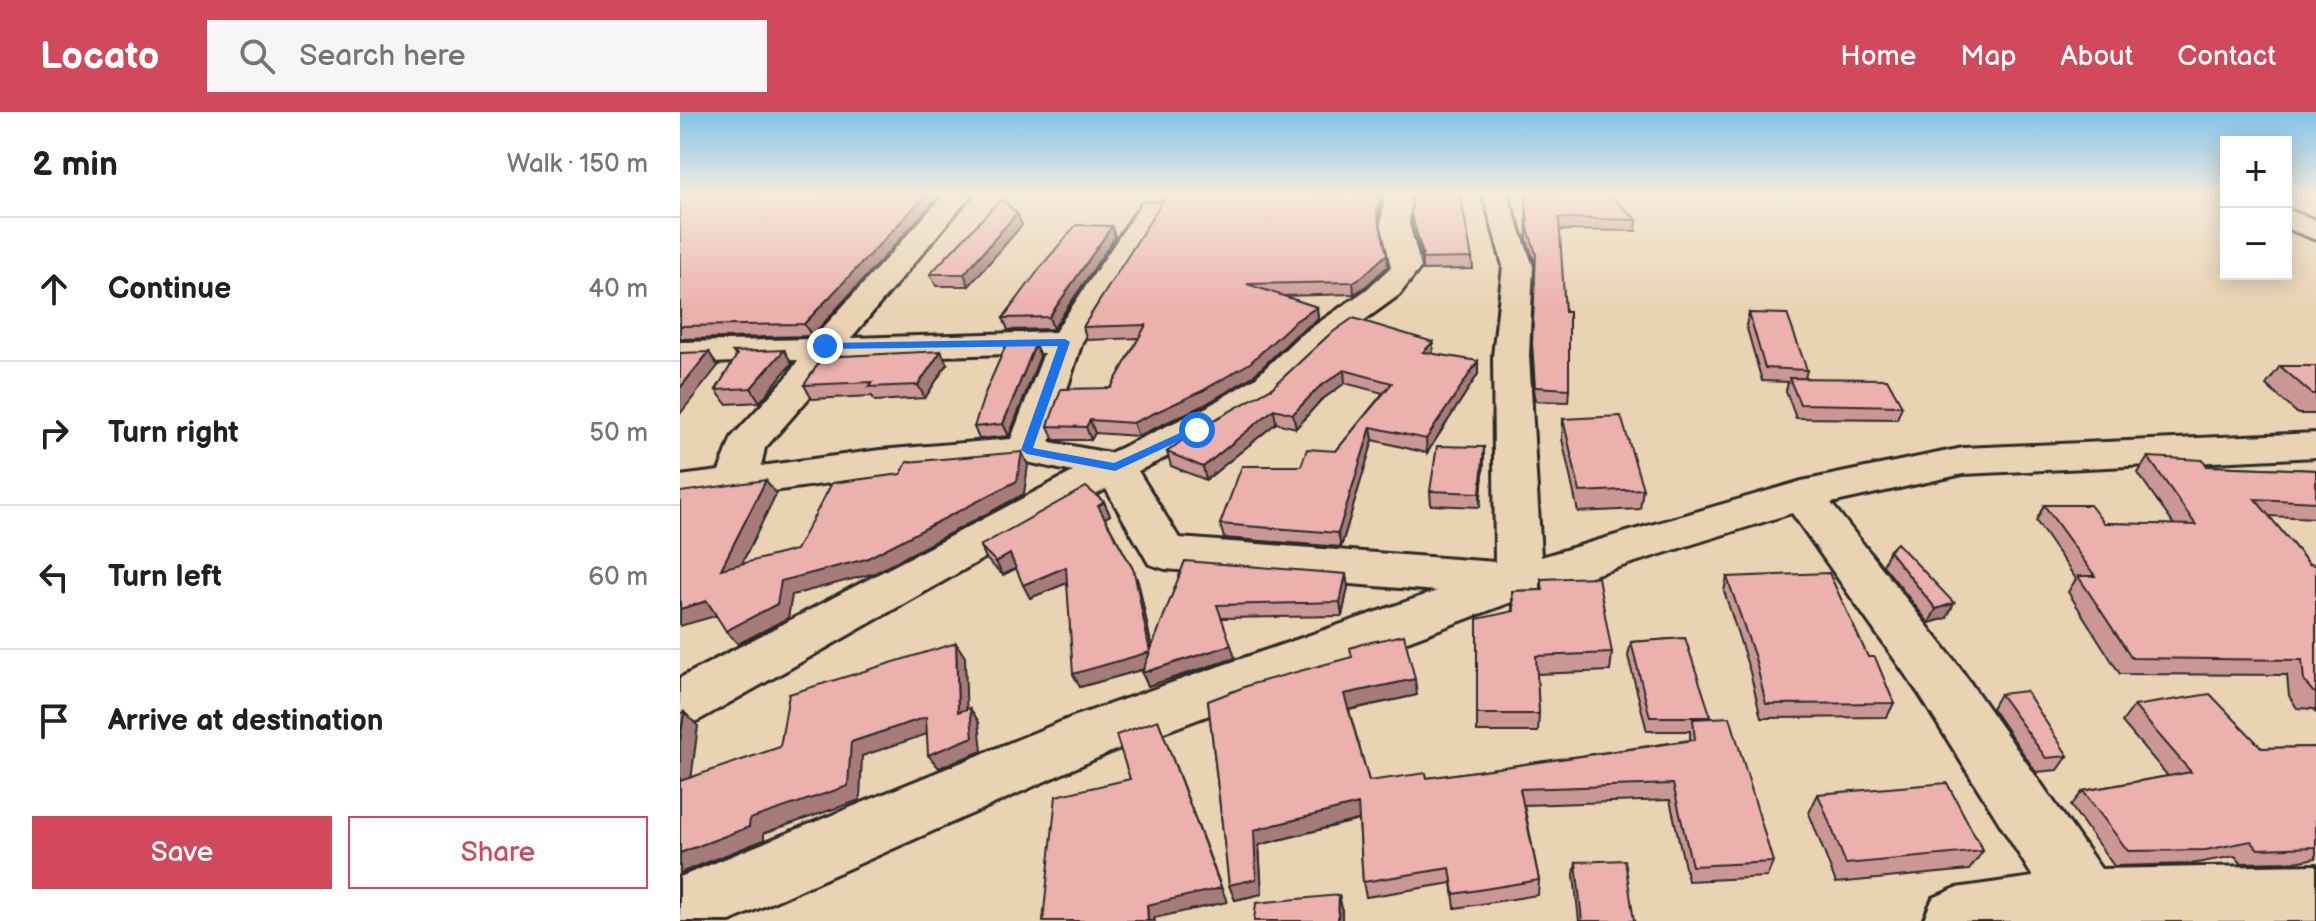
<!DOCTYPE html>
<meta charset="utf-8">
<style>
:root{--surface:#fff;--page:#f6f6f6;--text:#202124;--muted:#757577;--line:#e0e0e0;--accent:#d1495b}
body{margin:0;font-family:"Balsamiq Sans",sans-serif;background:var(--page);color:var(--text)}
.controls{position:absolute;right:24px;top:24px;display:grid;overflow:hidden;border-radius:0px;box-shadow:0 4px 20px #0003}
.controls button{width:72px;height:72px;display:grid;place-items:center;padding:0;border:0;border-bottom:2px solid var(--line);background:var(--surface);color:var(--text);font:40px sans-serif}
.stop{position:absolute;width:24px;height:24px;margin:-18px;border:6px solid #1a73e8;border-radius:50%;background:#fff}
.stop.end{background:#1a73e8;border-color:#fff;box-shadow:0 2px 8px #0008}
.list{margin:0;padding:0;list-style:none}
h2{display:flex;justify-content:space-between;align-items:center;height:104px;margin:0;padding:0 32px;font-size:34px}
h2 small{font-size:26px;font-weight:400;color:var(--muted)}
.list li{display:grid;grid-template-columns:52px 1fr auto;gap:24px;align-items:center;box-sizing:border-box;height:144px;padding:0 32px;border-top:2px solid var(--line)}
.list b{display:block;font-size:30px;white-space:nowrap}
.list em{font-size:26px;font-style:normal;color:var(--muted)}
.actions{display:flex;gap:16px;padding:24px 32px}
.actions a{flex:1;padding:18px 0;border:2px solid var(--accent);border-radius:0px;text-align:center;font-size:28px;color:var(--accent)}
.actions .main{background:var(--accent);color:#fff}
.icon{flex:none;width:44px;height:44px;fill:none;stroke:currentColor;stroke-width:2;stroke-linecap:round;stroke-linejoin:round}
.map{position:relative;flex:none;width:1636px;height:809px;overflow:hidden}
header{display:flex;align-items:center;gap:48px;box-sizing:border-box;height:112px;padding:0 40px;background:var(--accent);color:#fff}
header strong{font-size:38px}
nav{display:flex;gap:44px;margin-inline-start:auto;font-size:28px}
.search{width:560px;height:72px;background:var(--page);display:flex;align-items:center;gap:20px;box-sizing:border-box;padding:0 28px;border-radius:0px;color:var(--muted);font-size:30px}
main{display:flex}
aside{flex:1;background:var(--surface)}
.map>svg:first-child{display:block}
</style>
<header>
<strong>Locato</strong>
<div class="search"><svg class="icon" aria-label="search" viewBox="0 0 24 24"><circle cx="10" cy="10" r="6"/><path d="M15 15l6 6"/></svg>Search here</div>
<nav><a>Home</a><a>Map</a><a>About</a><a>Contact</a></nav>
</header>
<main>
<aside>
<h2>2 min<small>Walk · 150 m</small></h2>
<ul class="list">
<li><svg class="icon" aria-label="ahead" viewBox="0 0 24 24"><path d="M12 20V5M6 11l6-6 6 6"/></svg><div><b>Continue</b></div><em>40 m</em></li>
<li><svg class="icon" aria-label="right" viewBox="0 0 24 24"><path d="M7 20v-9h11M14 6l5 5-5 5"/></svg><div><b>Turn right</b></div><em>50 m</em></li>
<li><svg class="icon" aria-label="left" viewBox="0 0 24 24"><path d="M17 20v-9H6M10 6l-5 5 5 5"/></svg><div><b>Turn left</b></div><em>60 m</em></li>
<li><svg class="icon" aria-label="arrive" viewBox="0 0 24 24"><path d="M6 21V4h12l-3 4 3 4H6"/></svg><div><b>Arrive at destination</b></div></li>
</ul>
<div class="actions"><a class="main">Save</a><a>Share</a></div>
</aside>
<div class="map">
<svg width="1636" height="809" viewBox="0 0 1636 809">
<rect width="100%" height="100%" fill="#e9d3b2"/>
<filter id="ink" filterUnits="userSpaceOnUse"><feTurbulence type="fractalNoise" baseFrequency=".0125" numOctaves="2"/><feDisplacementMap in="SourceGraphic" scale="16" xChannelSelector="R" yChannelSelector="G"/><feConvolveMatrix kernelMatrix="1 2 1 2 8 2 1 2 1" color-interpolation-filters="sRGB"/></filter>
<g filter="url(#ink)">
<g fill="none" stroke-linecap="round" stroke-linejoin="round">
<g stroke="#2b2b2b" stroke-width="6">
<g id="minor">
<polygon points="0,82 72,82 68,88 59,90 0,91"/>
<path d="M265,82H292L171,226L375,220L462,91H482L486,97L402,230L370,330L430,341L527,295L575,266L618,225L686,178L711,155L701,112L705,82H731L729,112L741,155L719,183L650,233L593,287L555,311L458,359L499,426L815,450L813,244L823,154L803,82H827L853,154L849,244L861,445L1122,369L1283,336L1636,321V345L1283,362L1151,391L1277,552L1421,757L1636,753V809H1243L1253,786L1276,776L1353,765L1239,582L1112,401L856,481L433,639L50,809H0V765L393,605L757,479L485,457L469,452L426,377L19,608L0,614V566L393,360L347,350L200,364L0,392V364L39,359L52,325L107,265L118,248L0,252V230L133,227ZM364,241L331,327L200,338L81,354L85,336L134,280L154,247Z"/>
<polygon points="1606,97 1636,108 1636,128 1606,116"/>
</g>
</g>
<use href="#minor" fill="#e9d3b2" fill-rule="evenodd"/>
</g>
<g fill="#cb9795" stroke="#2b2b2b" stroke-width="2">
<polygon points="54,82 132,224 0,227 0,83"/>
<polygon points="846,82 957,108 956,119 879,118 889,277 888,290 855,289 852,244 856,154 847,128"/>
<polygon points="731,101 792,146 793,157 742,158 742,146 732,112"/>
<polygon points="699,108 707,142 708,154 684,176 674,182 603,184 637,195 638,207 616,223 573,264 526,292 458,324 415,321 411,328 374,328 368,314 431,276 459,226 407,228 403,215"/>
<polygon points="342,113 289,174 256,174 250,162"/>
<polygon points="432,114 435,125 373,217 328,218 323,206"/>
<polygon points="1069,201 1127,258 1125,266 1222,294 1217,307 1116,306 1106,279 1108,270 1082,269 1066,213"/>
<polygon points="650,222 753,242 798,262 747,341 693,328 661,435 544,426 540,412 621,354 656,339 703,281 665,271 640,289 616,316 596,311 526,368 491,354 487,340 592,276"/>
<polygon points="355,233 360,244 329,324 299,327 294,315"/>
<polygon points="53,240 112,251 80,290 46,292 36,278 56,245"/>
<polygon points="267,252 245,286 195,289 192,284 132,287 124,273"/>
<polygon points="1600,254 1636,254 1636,302 1618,302 1586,273"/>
<polygon points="883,307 963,377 960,397 898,400 882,327"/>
<polygon points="804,335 804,349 800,395 751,393 750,379"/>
<polygon points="1468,345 1527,354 1636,358 1636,406 1589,404 1629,452 1636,453 1636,600 1634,597 1617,596 1609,584 1607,563 1440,562 1388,480 1396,467 1356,409 1364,393 1424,411 1494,413 1458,361"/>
<polygon points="424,390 430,403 425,406 454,459 459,473 472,536 505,449 668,475 662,504 541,506 555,546 468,574 462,561 464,557 400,575 387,471 350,486 336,456 323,463 307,448 300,434"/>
<polygon points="1209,439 1267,506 1249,511 1203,453"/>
<polygon points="1047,465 1188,545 1214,591 1207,605 1081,606 1070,560 1044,479"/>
<polygon points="861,467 932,541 930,559 857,562 859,602 858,620 797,620 797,602 832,500 832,479 861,478"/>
<polygon points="1005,526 1030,606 1093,750 1087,765 1008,769 990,688 844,693 859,768 858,783 775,796 772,771 686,785 683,770 679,708 579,733 582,782 555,788 549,773 528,589 737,583 669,598 689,669 747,666 1010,628 1010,619 967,619 948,544 951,530"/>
<polygon points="1320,582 1388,644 1378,658 1356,660 1312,596"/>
<polygon points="1454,594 1582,636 1636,635 1636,746 1615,750 1561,751 1555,744 1511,752 1434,754 1391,694 1403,679 1488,664 1442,610"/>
<polygon points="1138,682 1303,739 1289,758 1156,771 1129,701"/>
<polygon points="896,750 954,809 899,809 894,763"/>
</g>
<g fill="#a57b79" stroke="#2b2b2b" stroke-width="2">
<polygon points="247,82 261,82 132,224 124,212"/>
<polygon points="700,82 702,82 698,113 697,101"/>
<polygon points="337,101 342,113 289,174 284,162"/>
<polygon points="432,114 435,125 373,217 369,205"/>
<polygon points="707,142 708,154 684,176 674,182 673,170"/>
<polygon points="637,195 638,207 616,223 573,264 526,292 458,324 453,311"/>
<polygon points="753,230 753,243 743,240"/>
<polygon points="355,233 360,244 329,324 323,312"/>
<polygon points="104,238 112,251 80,290 71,276"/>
<polygon points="261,239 267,252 245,286 238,273"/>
<polygon points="29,240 38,254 0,302 0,276"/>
<polygon points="798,249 798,262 747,341 746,327"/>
<polygon points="664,258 665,271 640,289 616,316 613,302 638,276"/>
<polygon points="594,297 596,311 526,368 523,355"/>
<polygon points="410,308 415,321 411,328 406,315"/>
<polygon points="691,315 693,328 661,435 658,421"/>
<polygon points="804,335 804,349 800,395 800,381"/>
<polygon points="342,340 348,353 344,382 195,461 112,483 108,506 58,532 46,519 101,469"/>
<polygon points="86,368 96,382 53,470 41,457"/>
<polygon points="424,390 430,403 423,407 418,394"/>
<polygon points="330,442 337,456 323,463 316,450"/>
<polygon points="386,455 392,469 350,486 343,473"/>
<polygon points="454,459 459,473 475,554 400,575 393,562"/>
<polygon points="666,462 668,475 662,504 660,490"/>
<polygon points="27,489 39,503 0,514 0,497"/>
<polygon points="1274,491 1267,506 1249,511 1256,497"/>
<polygon points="276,531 285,545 287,614 278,600"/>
<polygon points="551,533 555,546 468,574 462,561"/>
<polygon points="735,567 737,583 667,598 664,582"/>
<polygon points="290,596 299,610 302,639 259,656 248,643"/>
<polygon points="4,600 18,614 9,684 0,677 0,629"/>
<polygon points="246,605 256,619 182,644 180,688 84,721 84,728 0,761 0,741 70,707 171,630"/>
<polygon points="478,608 547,790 474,806 475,809 468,809 467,793"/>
<polygon points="678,692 681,707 579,733 582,782 555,788 549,773 574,718"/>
<polygon points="659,783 662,796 662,809 658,809"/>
</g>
<g fill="#ecb0ad" stroke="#2b2b2b" stroke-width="2">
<polygon points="53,82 247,82 124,212 0,214 0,83"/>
<polygon points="487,82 700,82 697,101 707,142 683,164 673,170 567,172 637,195 614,210 570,251 522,279 453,311 410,308 406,315 368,314 381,277 431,276 466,213 403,215"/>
<polygon points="733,82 780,82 792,146 741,147 743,143 731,101"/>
<polygon points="846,82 928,82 957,108 879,106 885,200 889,200 889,277 855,275 852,231 856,142 848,117"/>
<polygon points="321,87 337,101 284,162 250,162"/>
<polygon points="396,113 432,114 369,205 323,206 364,151"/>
<polygon points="1069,201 1107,202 1127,258 1085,256"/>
<polygon points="673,206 753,230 743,240 798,249 746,327 691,315 658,421 540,412 562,354 621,354 627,337 656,339 712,271 664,258 638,276 613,302 594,297 523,355 487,340 514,319 592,276 650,222"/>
<polygon points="326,233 355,233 323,312 294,315 305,281"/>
<polygon points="104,238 71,276 36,278 57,243 53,240"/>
<polygon points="261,239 238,273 188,275 192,270 124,273 143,245"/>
<polygon points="29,240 0,276 0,241"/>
<polygon points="1600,254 1636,254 1636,282 1632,282"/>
<polygon points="1109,266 1207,267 1222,294 1120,292"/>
<polygon points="941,304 963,377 900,380 883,307"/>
<polygon points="757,334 804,335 800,381 750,379"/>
<polygon points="342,340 337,369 186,447 101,469 97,492 46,519 27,489 0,497 0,380 86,368 41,457 116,438 152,371 221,362 227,350"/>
<polygon points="1468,345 1523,348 1527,354 1636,358 1636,390 1575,387 1629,452 1636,453 1636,581 1633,580 1624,569 1622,548 1452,546 1398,464 1415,464 1364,393 1410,393 1424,411 1516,413"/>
<polygon points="406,375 424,390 418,394 454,459 470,540 393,562 386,455 343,473 330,442 316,450 300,434"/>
<polygon points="1217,431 1274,491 1256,497 1209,439"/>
<polygon points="505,449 666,462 660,490 537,493 551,533 462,561"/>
<polygon points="1149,461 1188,545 1195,545 1214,591 1086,592 1075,546 1047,465"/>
<polygon points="918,465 932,541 856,544 859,602 797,602 797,507 834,499 832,479 863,478 861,467"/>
<polygon points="724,523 735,567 664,582 689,669 746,661 747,666 1015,628 1013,607 1050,605 1093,750 1012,754 993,672 840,677 859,768 774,782 770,756 683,770 678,692 574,718 576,767 549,773 528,589 572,572 672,545 670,536 682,532"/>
<polygon points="1005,526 1031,605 970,605 951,530"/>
<polygon points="276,531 278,600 290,596 293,625 248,643 246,605 171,630 168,674 70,707 69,715 0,741 0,669 100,635 109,582"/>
<polygon points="1346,579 1388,644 1366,646 1320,582"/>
<polygon points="1530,582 1582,636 1636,635 1636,735 1578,737 1571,729 1526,738 1448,739 1403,679 1511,660 1454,594"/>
<polygon points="4,600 0,629 0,601"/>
<polygon points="478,608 541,776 467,793 468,809 363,809 376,684 450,667 436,623"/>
<polygon points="1267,671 1303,739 1166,752 1138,682"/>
<polygon points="945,748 954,809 902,809 896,750"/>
<polygon points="659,783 658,809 574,809 576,791"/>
</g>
</g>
<linearGradient id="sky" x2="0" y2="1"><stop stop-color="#83c3ea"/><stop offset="0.42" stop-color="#f5ebdc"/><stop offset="1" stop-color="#f5ebdc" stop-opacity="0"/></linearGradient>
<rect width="1636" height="195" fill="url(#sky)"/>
<polygon fill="#1a73e8" points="385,227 390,230 353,336 434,351 513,315 523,318 435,359 347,342 341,338 378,234 145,237 140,234 145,231"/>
</svg>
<div class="controls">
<button>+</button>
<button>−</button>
</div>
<div class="stop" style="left:517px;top:318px"></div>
<div class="stop end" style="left:145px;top:234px"></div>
</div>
</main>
